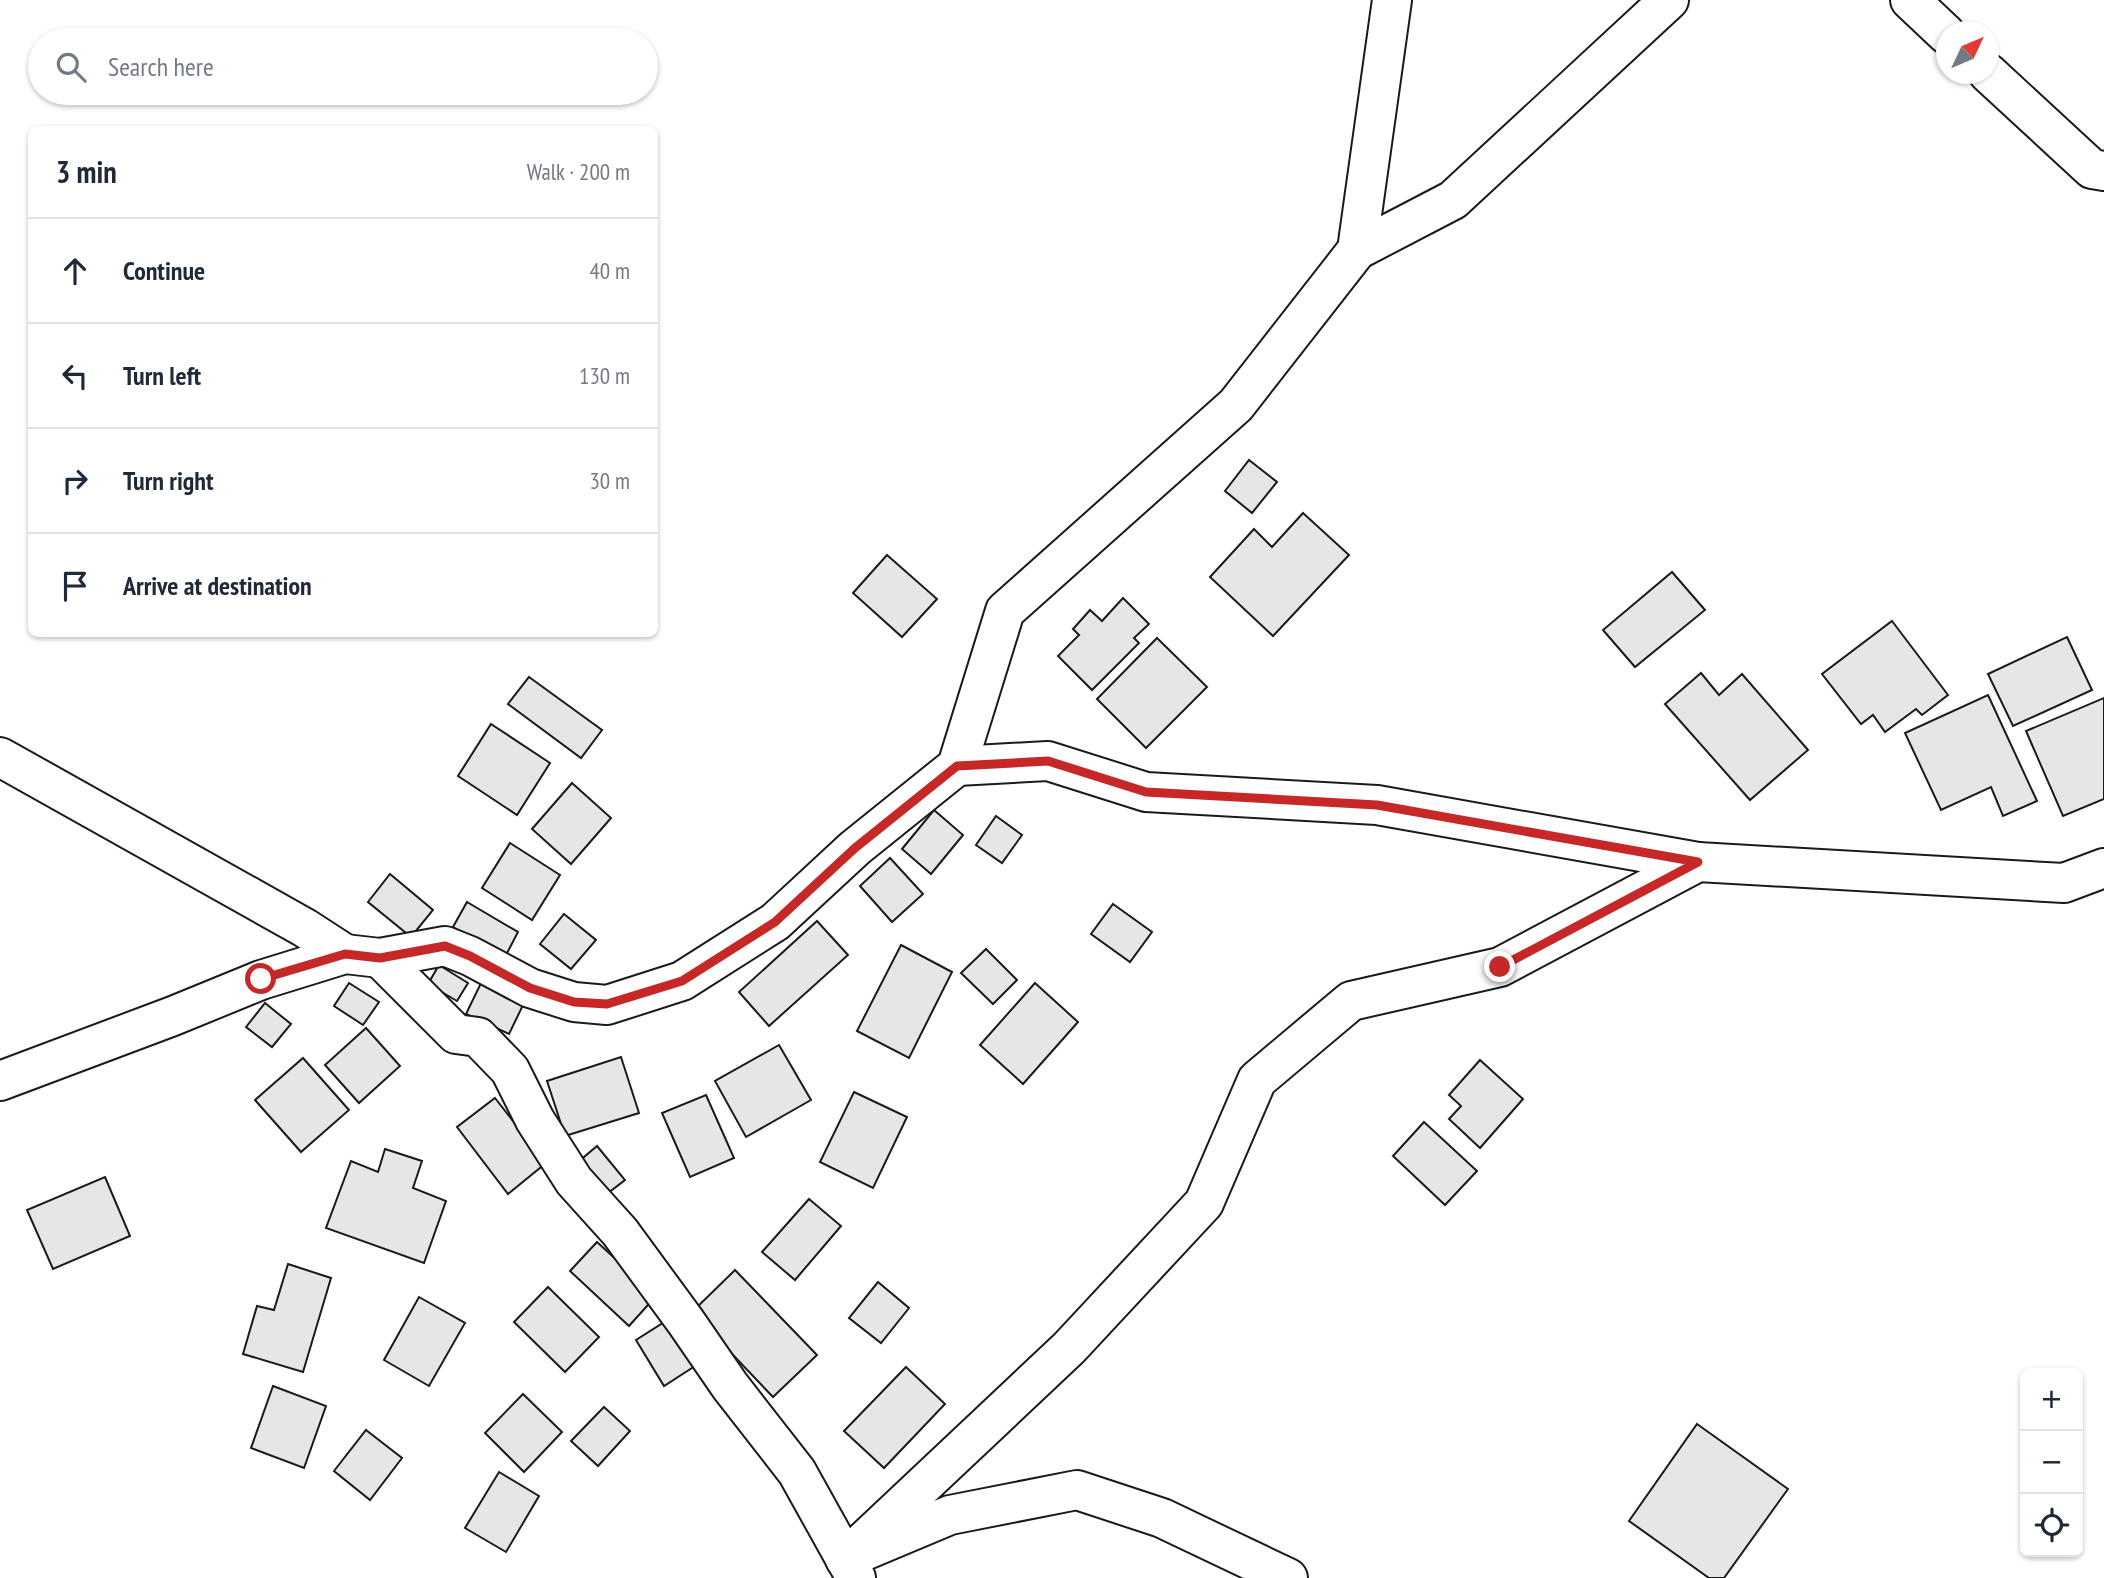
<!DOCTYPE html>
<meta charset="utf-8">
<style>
:root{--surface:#fff;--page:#f6f6f7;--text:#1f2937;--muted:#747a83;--line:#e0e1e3}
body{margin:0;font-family:"PT Sans Narrow",sans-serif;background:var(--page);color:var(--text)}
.controls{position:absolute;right:21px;bottom:21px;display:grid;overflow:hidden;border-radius:10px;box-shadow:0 2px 5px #0004}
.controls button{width:63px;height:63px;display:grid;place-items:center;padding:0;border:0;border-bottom:2px solid var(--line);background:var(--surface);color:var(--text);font:35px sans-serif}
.compass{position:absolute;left:1936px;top:21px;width:63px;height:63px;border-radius:50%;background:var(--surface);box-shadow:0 2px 5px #0004;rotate:46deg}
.stop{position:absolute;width:21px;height:21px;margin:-16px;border:5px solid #c62828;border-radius:50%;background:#fff}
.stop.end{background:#c62828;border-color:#fff;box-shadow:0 2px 7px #0008}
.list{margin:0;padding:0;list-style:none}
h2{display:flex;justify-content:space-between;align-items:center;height:91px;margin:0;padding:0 28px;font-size:30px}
h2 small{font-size:23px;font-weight:400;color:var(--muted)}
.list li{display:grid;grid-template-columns:46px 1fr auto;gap:21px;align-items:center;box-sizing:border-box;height:105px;padding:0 28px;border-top:2px solid var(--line)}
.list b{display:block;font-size:26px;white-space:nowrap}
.list em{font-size:23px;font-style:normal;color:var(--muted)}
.icon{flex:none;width:38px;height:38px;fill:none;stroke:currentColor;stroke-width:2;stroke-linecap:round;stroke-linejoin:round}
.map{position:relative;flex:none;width:2104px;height:1578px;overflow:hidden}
.search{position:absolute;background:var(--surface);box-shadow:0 2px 5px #0004;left:28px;top:28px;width:630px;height:77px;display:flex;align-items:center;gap:18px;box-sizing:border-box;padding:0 24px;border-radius:38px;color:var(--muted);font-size:26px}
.panel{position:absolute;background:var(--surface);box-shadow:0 2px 5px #0004;left:28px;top:126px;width:630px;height:511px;border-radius:10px}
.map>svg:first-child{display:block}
</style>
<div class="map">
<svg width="2104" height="1578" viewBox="0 0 2104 1578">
<rect width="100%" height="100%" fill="#fff"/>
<g fill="#e6e6e6" stroke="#1a1a1a" stroke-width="2">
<polygon points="1249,460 1277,482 1252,513 1225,491"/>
<polygon points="1303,513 1349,555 1273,636 1210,577 1254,529 1272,547"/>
<polygon points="887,555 937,599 902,637 853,593"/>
<polygon points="1672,572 1705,610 1635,667 1603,630"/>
<polygon points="1123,598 1149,624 1134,638 1139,643 1092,690 1058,656 1079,635 1073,629 1090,610 1102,621"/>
<polygon points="1892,621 1948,695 1922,715 1916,709 1885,732 1873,715 1861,724 1822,674"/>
<polygon points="2067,637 2092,690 2013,726 1988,674"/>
<polygon points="1157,638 1207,687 1146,748 1097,699"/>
<polygon points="1701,673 1719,695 1742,674 1808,750 1750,800 1665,704"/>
<polygon points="529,677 602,730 581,758 508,704"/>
<polygon points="1988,695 2037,801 2003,816 1991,787 1941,810 1905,733"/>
<polygon points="2104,698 2104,799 2063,816 2026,731"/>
<polygon points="491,724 550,763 517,815 458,776"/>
<polygon points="572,783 611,818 571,864 532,829"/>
<polygon points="934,810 963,835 931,874 902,849"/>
<polygon points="996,816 1022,835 1002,863 976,845"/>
<polygon points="510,843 560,875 532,920 482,888"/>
<polygon points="890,858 923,894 892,922 860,886"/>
<polygon points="390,874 433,910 411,937 368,902"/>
<polygon points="467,902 518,932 505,957 453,927"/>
<polygon points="1113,904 1152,932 1130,962 1091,934"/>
<polygon points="564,914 596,940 571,969 540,944"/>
<polygon points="817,921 848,955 769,1026 739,992"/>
<polygon points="901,945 952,972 909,1058 857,1031"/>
<polygon points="986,949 1017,980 993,1004 961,973"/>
<polygon points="439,965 468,983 457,1001 428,984"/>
<polygon points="349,983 379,1002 363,1025 334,1006"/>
<polygon points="481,983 524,1003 509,1034 466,1014"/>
<polygon points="1035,983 1078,1022 1023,1084 980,1045"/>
<polygon points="265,1003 291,1024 272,1047 246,1027"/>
<polygon points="366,1028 400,1066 359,1103 325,1065"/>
<polygon points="779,1045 811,1100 746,1137 715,1081"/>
<polygon points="621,1057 639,1113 565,1136 547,1081"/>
<polygon points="303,1058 349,1110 301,1152 255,1100"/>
<polygon points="1480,1060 1523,1099 1480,1148 1449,1119 1461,1106 1449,1095"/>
<polygon points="854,1092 907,1117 873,1188 820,1162"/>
<polygon points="706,1095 734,1158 690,1177 662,1113"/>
<polygon points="495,1098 546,1163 508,1194 457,1127"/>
<polygon points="1424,1122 1477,1171 1445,1205 1393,1156"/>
<polygon points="597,1146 625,1180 604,1196 577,1163"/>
<polygon points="385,1149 422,1161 413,1188 446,1201 424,1263 326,1228 351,1161 378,1172"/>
<polygon points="105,1177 130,1236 53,1269 27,1210"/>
<polygon points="809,1199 841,1226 795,1280 762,1252"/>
<polygon points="597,1242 656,1296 629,1326 570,1271"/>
<polygon points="288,1264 331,1278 303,1372 243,1354 257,1306 274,1310"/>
<polygon points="735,1270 817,1355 773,1397 692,1312"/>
<polygon points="878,1282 909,1308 881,1343 849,1318"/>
<polygon points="548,1287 599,1337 565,1372 514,1322"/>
<polygon points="419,1297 465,1323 429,1386 384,1360"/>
<polygon points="666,1321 695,1366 664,1386 636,1340"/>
<polygon points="906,1367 945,1404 884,1468 844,1431"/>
<polygon points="273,1386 326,1406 304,1468 251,1448"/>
<polygon points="523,1394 562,1432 524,1472 485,1433"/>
<polygon points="604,1407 630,1431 598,1466 571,1441"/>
<polygon points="1697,1424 1788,1489 1724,1578 1709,1578 1629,1521"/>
<polygon points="366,1430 402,1458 370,1500 334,1471"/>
<polygon points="499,1472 539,1496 506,1552 465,1528"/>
</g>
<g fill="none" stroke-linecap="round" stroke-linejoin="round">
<g stroke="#1a1a1a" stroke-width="42">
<g id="street">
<polyline points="1910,0 1946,34"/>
<polyline points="1988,73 2092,169 2104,171"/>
<polyline points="1357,250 1392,0"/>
<polyline points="0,757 305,928 345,954"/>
<polyline points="957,766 1048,761 1146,792 1377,805 1698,862 1500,967 1351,1001 1257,1080 1204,1203 1069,1348 845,1559 950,1515 1077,1490 1162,1518 1288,1578"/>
<polyline points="1698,862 2064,883 2104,868"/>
<polyline points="380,958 456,1034 478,1037 510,1070 535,1120 574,1181 620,1232 686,1322 730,1386 797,1472 856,1578"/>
<polyline points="0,1081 173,1016 261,980 345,954 380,958 445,946 470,956 530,988 574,1002 607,1005 682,981 775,922 855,848 957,766 1005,611 1236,405 1357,250 1453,200 1669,0"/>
</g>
</g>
<use href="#street" stroke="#fff" stroke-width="38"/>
</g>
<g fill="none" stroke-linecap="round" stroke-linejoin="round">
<polyline stroke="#c62828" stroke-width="9" points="261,979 345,954 380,958 445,946 470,956 530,988 574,1002 607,1004 682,981 775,922 855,848 957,766 1048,761 1146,792 1377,805 1698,862 1500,967"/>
</g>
</svg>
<div class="controls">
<button>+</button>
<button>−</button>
<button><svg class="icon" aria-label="locate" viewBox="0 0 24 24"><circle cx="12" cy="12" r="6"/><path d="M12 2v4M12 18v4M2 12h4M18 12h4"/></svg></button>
</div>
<svg class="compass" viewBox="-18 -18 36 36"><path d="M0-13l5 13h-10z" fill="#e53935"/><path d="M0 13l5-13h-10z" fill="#747a83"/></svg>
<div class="stop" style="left:261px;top:979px"></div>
<div class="stop end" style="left:1500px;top:967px"></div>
<div class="search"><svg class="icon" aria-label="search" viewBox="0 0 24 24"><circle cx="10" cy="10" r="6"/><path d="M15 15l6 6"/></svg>Search here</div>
<section class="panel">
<h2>3 min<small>Walk · 200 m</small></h2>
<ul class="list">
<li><svg class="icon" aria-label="ahead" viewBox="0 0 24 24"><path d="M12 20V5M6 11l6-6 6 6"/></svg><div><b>Continue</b></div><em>40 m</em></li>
<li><svg class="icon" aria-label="left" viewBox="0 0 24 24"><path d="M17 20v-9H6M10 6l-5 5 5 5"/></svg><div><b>Turn left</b></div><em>130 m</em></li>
<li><svg class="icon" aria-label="right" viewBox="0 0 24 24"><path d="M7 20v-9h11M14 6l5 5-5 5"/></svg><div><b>Turn right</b></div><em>30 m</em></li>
<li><svg class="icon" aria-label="arrive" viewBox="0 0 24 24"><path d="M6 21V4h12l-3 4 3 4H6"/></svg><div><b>Arrive at destination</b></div></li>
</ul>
</section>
</div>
